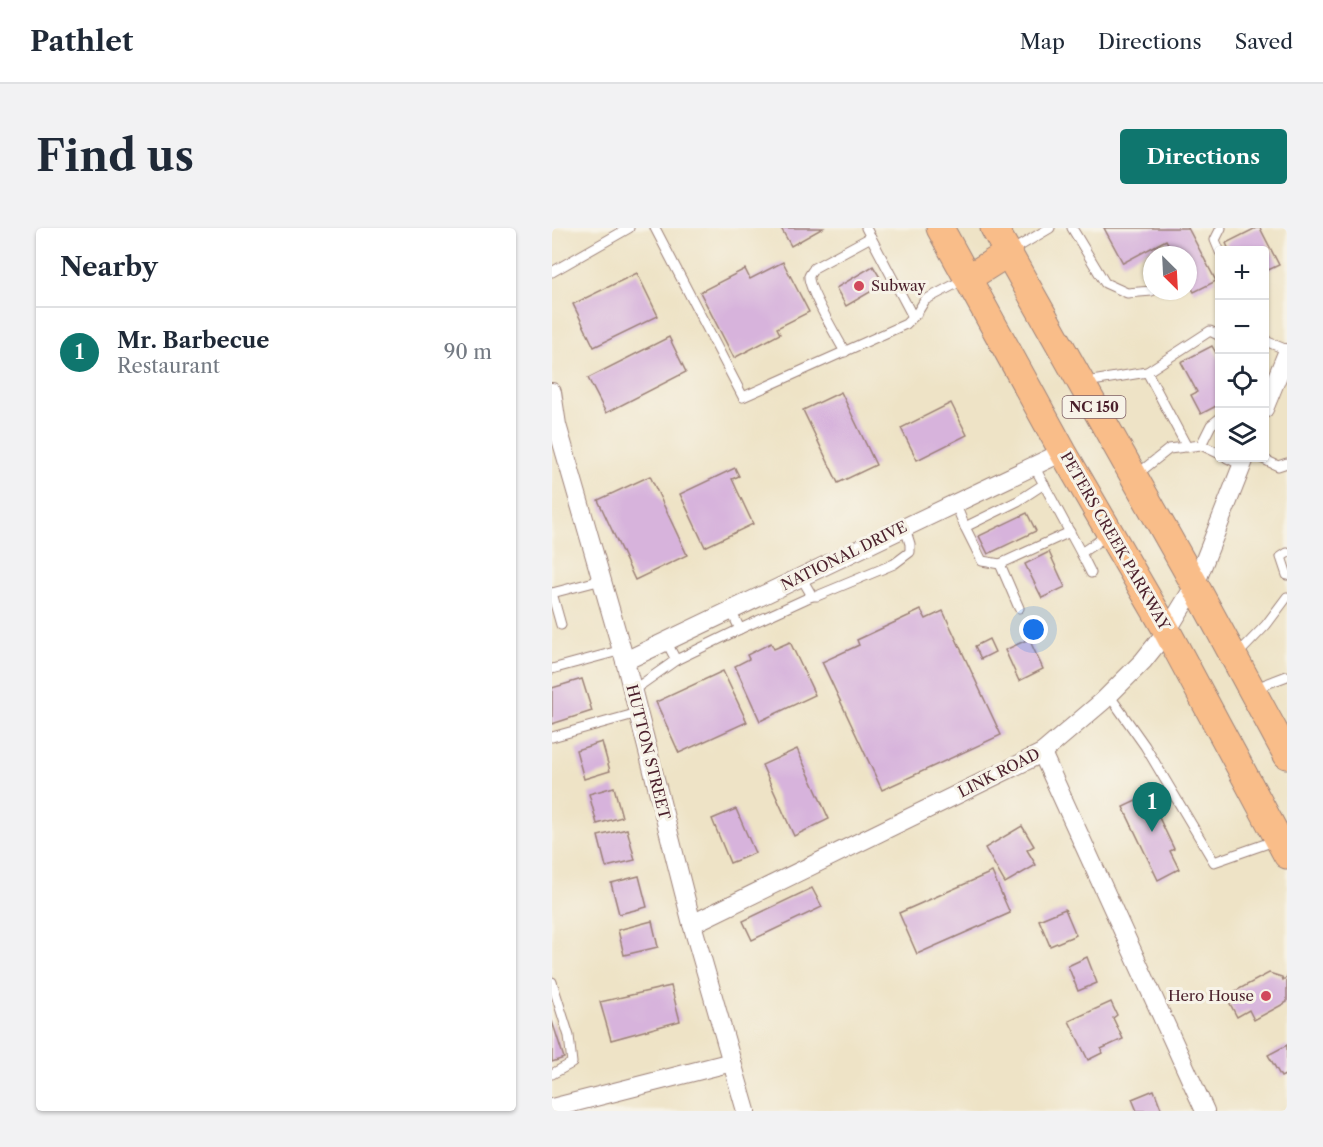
<!DOCTYPE html>
<meta charset="utf-8">
<style>
:root{--surface:#fff;--page:#f2f2f3;--text:#1f2937;--muted:#747a83;--line:#e0e1e3;--accent:#0f766e}
body{margin:0;font-family:"Libre Caslon Text",serif;background:var(--page);color:var(--text)}
.controls{position:absolute;right:18px;top:18px;display:grid;overflow:hidden;border-radius:6px;box-shadow:0 2px 4px #0004}
.controls button{width:54px;height:54px;display:grid;place-items:center;padding:0;border:0;border-bottom:2px solid var(--line);background:var(--surface);color:var(--text);font:30px sans-serif}
.compass{position:absolute;left:591px;top:18px;width:54px;height:54px;border-radius:50%;background:var(--surface);box-shadow:0 2px 4px #0004;rotate:156deg}
.you{position:absolute;left:482px;top:402px;width:21px;height:21px;margin:-15px;border:4px solid #fff;border-radius:50%;background:#1a73e8;box-shadow:0 0 0 9px #1a73e833}
.badge{display:grid;place-items:center;width:39px;height:39px;border-radius:50%;background:var(--accent);color:#fff;font-size:20px;font-weight:700}
.pin{position:absolute;translate:-50% -50px;filter:drop-shadow(0 2px 3px #0008)}
.pin::after{content:'';position:absolute;top:32px;width:21px;height:18px;background:inherit;clip-path:polygon(0 0,100% 0,50% 100%)}
.list{margin:0;padding:0;list-style:none}
h2{display:flex;justify-content:space-between;align-items:center;height:78px;margin:0;padding:0 24px;font-size:26px}
h2 small{font-size:20px;font-weight:400;color:var(--muted)}
.list li{display:grid;grid-template-columns:39px 1fr auto;gap:18px;align-items:center;box-sizing:border-box;height:90px;padding:0 24px;border-top:2px solid var(--line)}
.list b{display:block;font-size:22px;white-space:nowrap}
.list p{margin:0;font-size:20px;white-space:nowrap;color:var(--muted)}
.list em{font-size:20px;font-style:normal;color:var(--muted)}
.icon{flex:none;width:33px;height:33px;fill:none;stroke:currentColor;stroke-width:2;stroke-linecap:round;stroke-linejoin:round}
.map{position:relative;flex:none;width:735px;height:883px;overflow:hidden;border-radius:6px}
header{display:flex;align-items:center;gap:36px;box-sizing:border-box;height:84px;padding:0 30px;background:var(--surface);border-bottom:2px solid var(--line)}
header strong{font-size:28px}
nav{display:flex;gap:33px;margin-inline-start:auto;font-size:21px}
.intro{display:flex;align-items:center;justify-content:space-between;box-sizing:border-box;height:144px;padding:0 36px}
h1{margin:0;font-size:42px}
.button{padding:15px 27px;border-radius:6px;background:var(--accent);color:#fff;font-size:21px;font-weight:700}
main{display:flex;gap:36px;padding:0 36px}
aside{flex:1;background:var(--surface);border-radius:6px;box-shadow:0 2px 4px #0004}
.map>svg:first-child{display:block}
</style>
<header>
<strong>Pathlet</strong>
<nav><a>Map</a><a>Directions</a><a>Saved</a></nav>
</header>
<div class="intro"><h1>Find us</h1><a class="button">Directions</a></div>
<main>
<aside>
<h2>Nearby<small></small></h2>
<ul class="list">
<li><span class="badge">1</span><div><b>Mr. Barbecue</b><p>Restaurant</p></div><em>90 m</em></li>
</ul>
</aside>
<div class="map">
<svg width="735" height="883" viewBox="0 0 735 883">
<rect width="100%" height="100%" fill="#f7f3e8"/>
<filter id="ink" filterUnits="userSpaceOnUse"><feTurbulence type="fractalNoise" baseFrequency=".0167" numOctaves="2"/><feDisplacementMap in="SourceGraphic" scale="12" xChannelSelector="R" yChannelSelector="G"/><feConvolveMatrix kernelMatrix="1 2 1 2 8 2 1 2 1" color-interpolation-filters="sRGB"/></filter>
<filter id="wash" filterUnits="userSpaceOnUse"><feTurbulence type="fractalNoise" baseFrequency=".008" numOctaves="4" result="noise"/><feDisplacementMap in="SourceGraphic" scale="24" xChannelSelector="R" yChannelSelector="G"/><feGaussianBlur stdDeviation="1.35" result="paint"/><feColorMatrix in="noise" values="0 0 0 0 0 0 0 0 0 0 0 0 0 0 0 0 0 1.4 0 .05"/><feComposite in="paint" operator="in"/></filter>
<g filter="url(#wash)">
<rect width="100%" height="100%" fill="#eee3c6"/>
<g id="blocks">
<g fill="#d7b3dc">
<polygon points="229,0 271,0 239,18"/>
<polygon points="552,0 636,0 664,53 642,64 636,53 636,27 622,27 614,12 571,35"/>
<polygon points="704,0 708,0 727,37 712,44 712,22 677,22 674,15"/>
<polygon points="231,34 257,84 225,100 228,106 182,130 148,64 193,41 198,51"/>
<polygon points="321,38 332,56 294,78 284,60"/>
<polygon points="85,45 106,88 42,119 21,76"/>
<polygon points="117,109 134,144 54,185 36,150"/>
<polygon points="660,118 668,132 668,176 649,186 639,167 645,164 629,134"/>
<polygon points="289,164 324,237 286,255 251,182"/>
<polygon points="399,175 415,207 365,232 349,200"/>
<polygon points="183,240 187,248 180,251 201,296 153,319 128,266"/>
<polygon points="98,248 135,327 83,352 46,272"/>
<polygon points="475,285 484,303 436,326 427,308"/>
<polygon points="497,324 513,359 490,370 473,336"/>
<polygon points="369,382 374,391 391,383 449,507 330,562 270,434 307,417 305,412"/>
<polygon points="437,411 443,424 429,431 423,418"/>
<polygon points="477,411 491,441 467,453 453,422"/>
<polygon points="238,414 263,467 208,493 183,438 197,431 195,427 219,415 222,421"/>
<polygon points="171,443 195,494 127,525 104,474"/>
<polygon points="30,451 40,483 0,496 0,460"/>
<polygon points="50,514 58,543 32,551 24,522"/>
<polygon points="245,521 277,591 242,608 210,537"/>
<polygon points="62,559 70,589 45,596 37,566"/>
<polygon points="586,572 590,582 601,577 622,621 618,623 627,641 606,652 571,579"/>
<polygon points="184,581 203,625 178,635 160,591"/>
<polygon points="470,598 482,618 475,622 484,637 453,655 433,620"/>
<polygon points="75,601 83,632 54,639 46,608"/>
<polygon points="440,644 458,685 365,726 347,685"/>
<polygon points="87,648 95,679 67,686 59,655"/>
<polygon points="260,660 270,679 200,712 191,693"/>
<polygon points="513,681 524,707 498,718 487,692"/>
<polygon points="100,693 106,719 72,727 66,702"/>
<polygon points="535,729 545,755 526,763 516,738"/>
<polygon points="717,745 730,749 731,752 735,749 735,774 702,792 697,782 685,789 674,768"/>
<polygon points="119,758 128,793 59,812 48,774"/>
<polygon points="559,774 565,787 561,790 571,811 549,821 550,825 536,832 517,793"/>
<polygon points="0,793 12,830 0,834"/>
<polygon points="735,817 735,846 729,849 716,827"/>
<polygon points="602,862 610,883 585,883 580,871"/>
</g>
</g>
</g>
<g filter="url(#ink)">
<use href="#blocks" fill-opacity="0" stroke="#9c8178" stroke-width="1.5"/>
<g fill="none" stroke-linecap="round" stroke-linejoin="round">
<g stroke="#9c8178" stroke-width="11">
<g id="lane">
<polyline points="103,0 191,169 354,96 365,85 373,72 413,51"/>
<polyline points="314,0 361,89"/>
<polyline points="520,0 553,55 575,65 600,63"/>
<polyline points="459,23 498,0"/>
<polyline points="668,24 663,12 669,0"/>
<polyline points="0,44 77,0"/>
<polyline points="712,110 716,114 735,122"/>
<path d="M293,124C286,111 255,59 257,48C257,47 262,41 262,40L319,9"/>
<polyline points="595,144 635,219"/>
<polyline points="534,154 595,144 658,103 668,108"/>
<polyline points="668,190 659,197 649,217 668,226"/>
<polyline points="675,230 690,237"/>
<polyline points="709,230 726,238 735,235"/>
<polyline points="482,238 529,325 557,306"/>
<polyline points="583,248 617,221 649,217"/>
<polyline points="403,275 413,299"/>
<polyline points="529,325 539,345"/>
<polyline points="735,325 729,329 735,347"/>
<polyline points="448,336 430,333 413,299 466,273 492,256"/>
<polyline points="249,349 260,368 265,368 342,336 358,324 358,316 353,300"/>
<polyline points="0,365 50,352"/>
<polyline points="0,365 9,397"/>
<polyline points="467,380 448,336 518,304"/>
<polyline points="179,383 188,401 260,368"/>
<polyline points="114,413 124,432 188,401"/>
<polyline points="684,428 714,397 735,369"/>
<polyline points="0,441 70,422"/>
<polyline points="701,461 735,448"/>
<polyline points="80,463 124,432"/>
<polyline points="557,467 593,518 662,634 725,612"/>
<polyline points="0,509 86,485"/>
<polyline points="0,754 17,808 20,835 0,846"/>
</g>
</g>
<g stroke="#9c8178" stroke-width="20">
<g id="street">
<polyline points="0,164 5,197 73,433 140,696 194,883"/>
<polyline points="712,181 735,125"/>
<polyline points="73,433 511,224"/>
<polyline points="490,525 653,883"/>
<polyline points="140,696 490,525 551,473 591,433 615,403 643,357 693,230"/>
<polyline points="0,880 180,834"/>
</g>
</g>
<g stroke="#9c8178" stroke-width="29">
<g id="primary">
<polyline points="388,0 511,224 615,403 735,627"/>
<polyline points="442,0 643,357 735,527"/>
<polyline points="416,50 456,25"/>
</g>
</g>
<use href="#lane" stroke="#fff" stroke-width="9"/>
<use href="#street" stroke="#fff" stroke-width="18"/>
<use href="#primary" stroke="#f9bd89" stroke-width="27"/>
</g>
</g>
<g fill="#d1495b" stroke="#f7f3e8" stroke-width="2">
<circle cx="307" cy="58" r="6"/>
<circle cx="714" cy="768" r="6"/>
</g>
<g text-anchor="middle" stroke-width="6" stroke-linejoin="round" paint-order="stroke">
<rect fill="#f7f3e8" stroke="#7e5f64" stroke-width="1.5" x="510.5" y="168" width="63" height="22" rx="4.5"/>
<g font-size="14" font-weight="bold" fill="#4a1f2b">
<text x="542" y="184">NC 150</text>
</g>
<g font-size="15" fill="#4a1f2b" stroke="#f7f3e8" text-anchor="start">
<text x="319" y="63">Subway</text>
<text x="702" y="773" text-anchor="end">Hero House</text>
</g>
<g font-size="15" fill="#4a1f2b" stroke="#f7f3e8">
<text transform="translate(563 313) rotate(60)" y="5">PETERS CREEK PARKWAY</text>
<text transform="translate(292 328) rotate(-26)" y="5">NATIONAL DRIVE</text>
<text transform="translate(96 524) rotate(76)" y="5">HUTTON STREET</text>
<text transform="translate(447 545) rotate(-27)" y="5">LINK ROAD</text>
</g>
</g>
</svg>
<div class="controls">
<button>+</button>
<button>−</button>
<button><svg class="icon" aria-label="locate" viewBox="0 0 24 24"><circle cx="12" cy="12" r="6"/><path d="M12 2v4M12 18v4M2 12h4M18 12h4"/></svg></button>
<button><svg class="icon" aria-label="layers" viewBox="0 0 24 24"><path d="M12 4l9 5-9 5-9-5zM3 14l9 5 9-5"/></svg></button>
</div>
<svg class="compass" viewBox="-18 -18 36 36"><path d="M0-13l5 13h-10z" fill="#e53935"/><path d="M0 13l5-13h-10z" fill="#747a83"/></svg>
<div class="you"></div>
<div class="pin badge" style="left:600px;top:604px">1</div>
</div>
</main>
